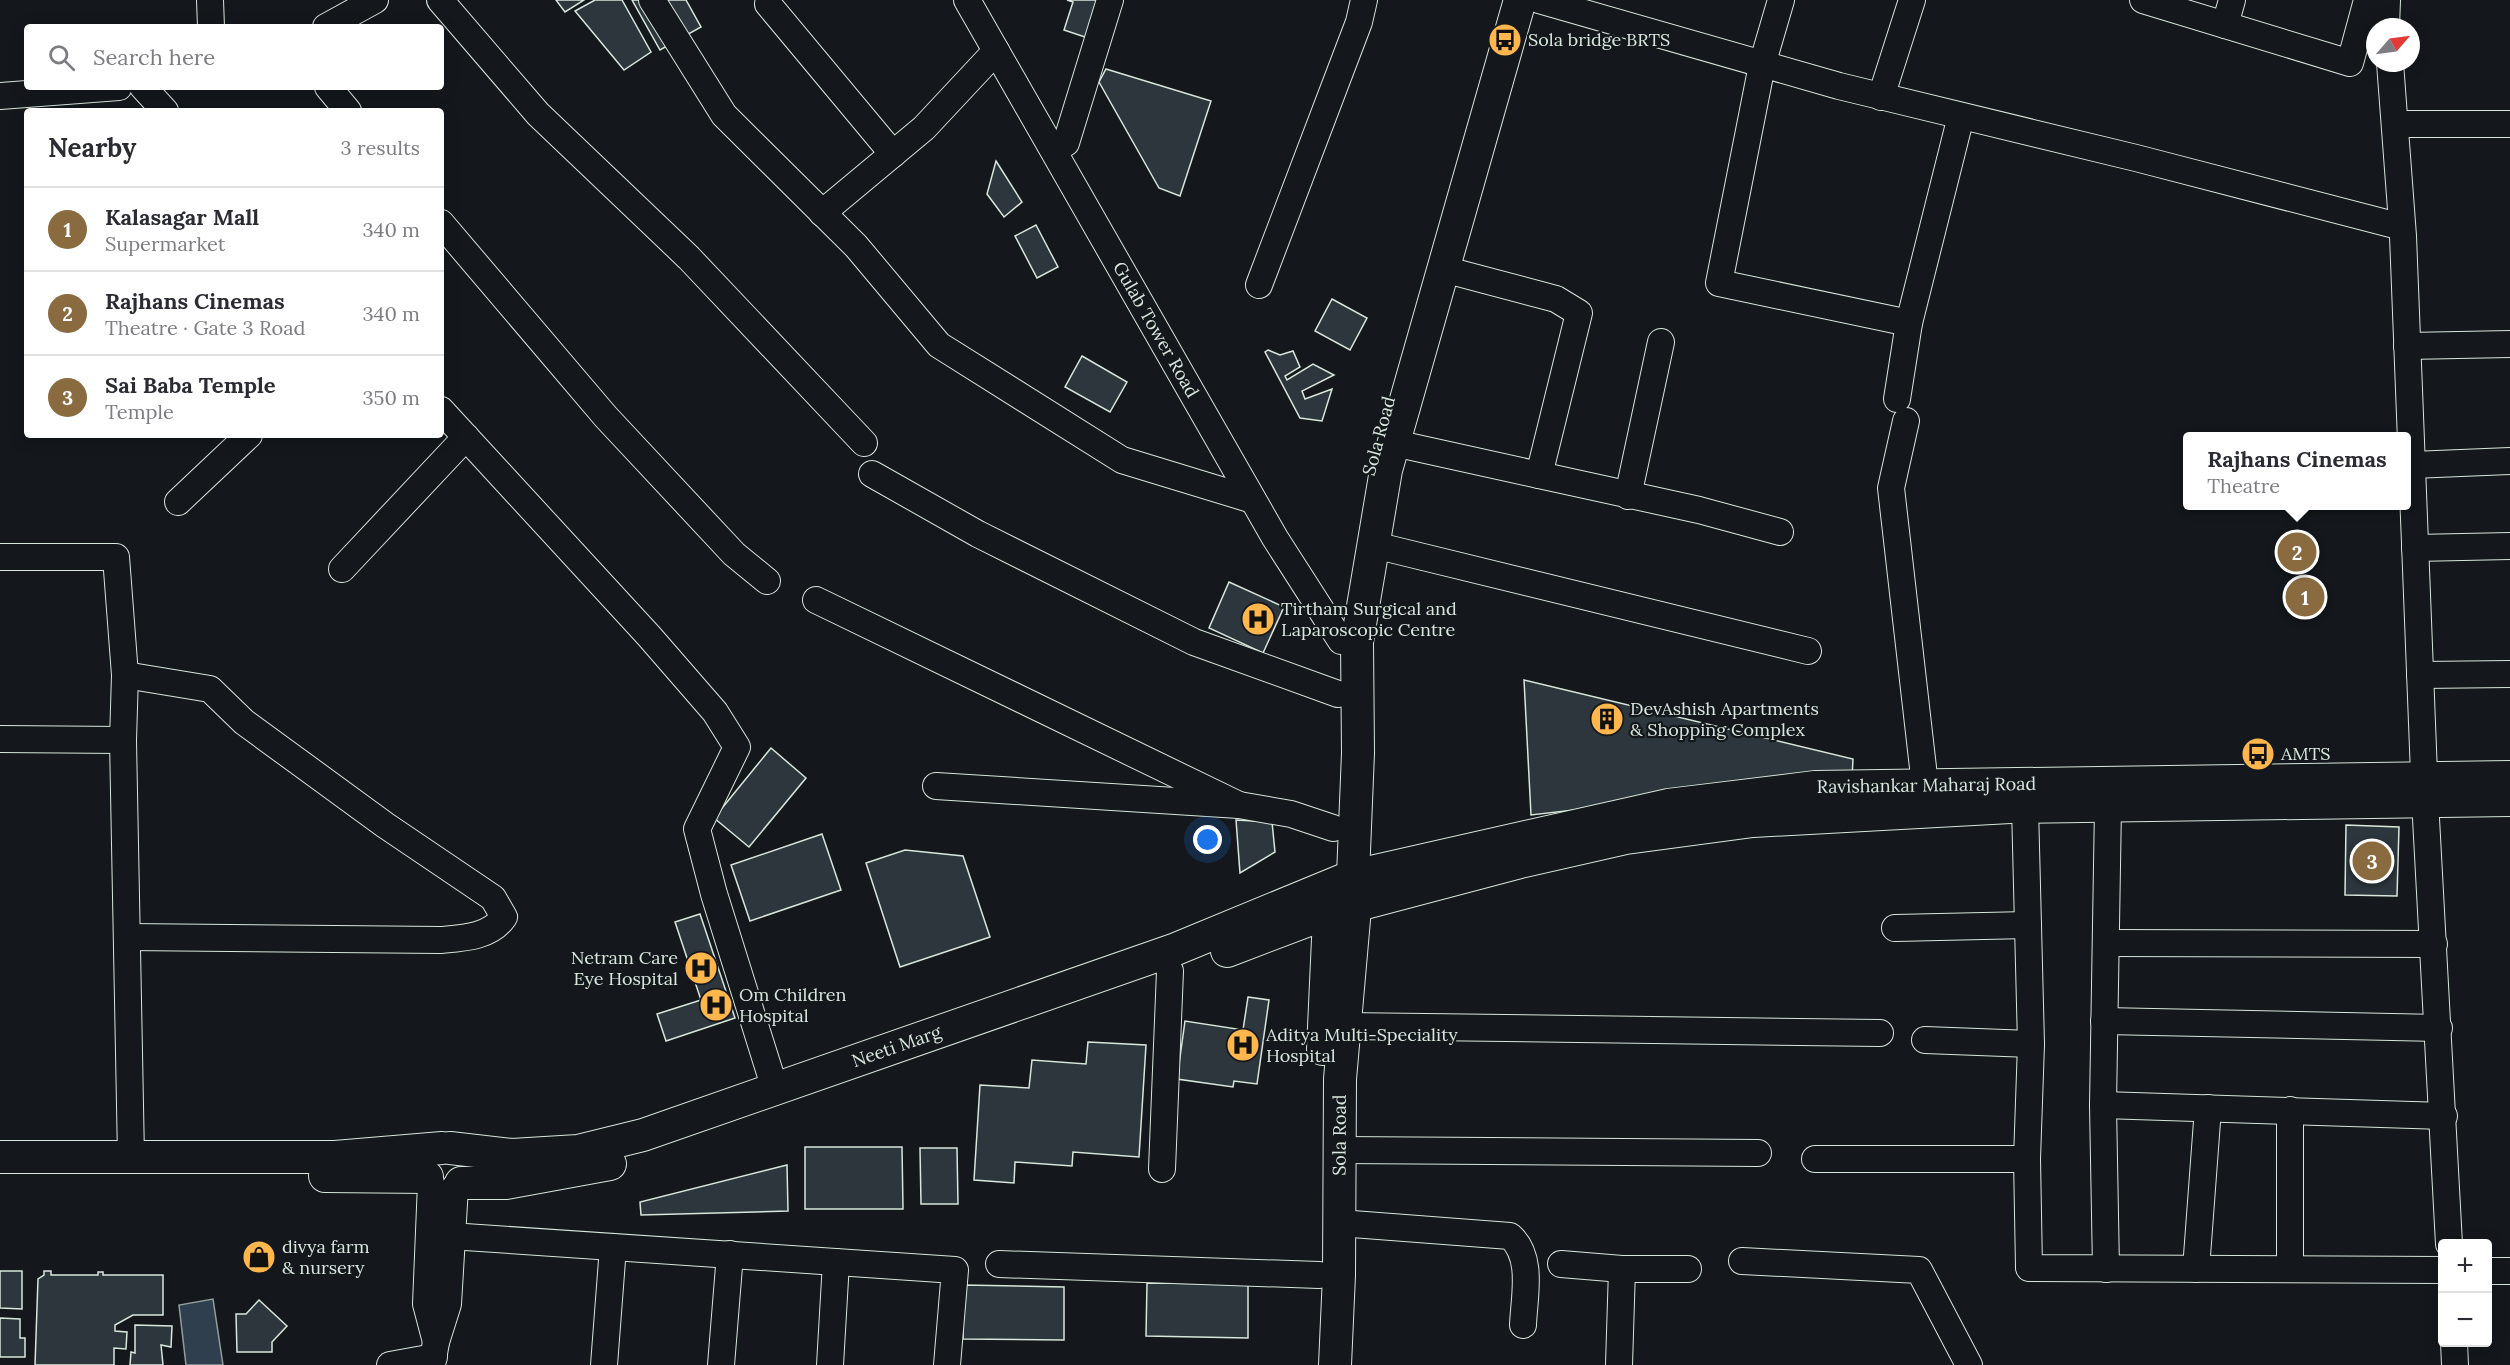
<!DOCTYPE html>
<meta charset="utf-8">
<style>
:root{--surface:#fff;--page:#f7f7f7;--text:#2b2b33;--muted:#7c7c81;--line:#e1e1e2;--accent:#8a6a3f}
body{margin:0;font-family:Lora,serif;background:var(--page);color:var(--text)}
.controls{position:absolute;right:18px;bottom:18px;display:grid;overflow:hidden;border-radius:6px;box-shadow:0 3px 15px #0003}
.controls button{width:54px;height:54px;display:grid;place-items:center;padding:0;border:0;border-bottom:2px solid var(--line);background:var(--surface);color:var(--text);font:30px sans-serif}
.compass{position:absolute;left:2366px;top:18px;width:54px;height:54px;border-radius:50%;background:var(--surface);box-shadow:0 3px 15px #0003;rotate:62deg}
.you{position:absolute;left:1208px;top:840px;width:21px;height:21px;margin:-15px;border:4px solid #fff;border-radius:50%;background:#1a73e8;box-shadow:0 0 0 9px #1a73e833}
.badge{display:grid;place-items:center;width:39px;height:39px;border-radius:50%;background:var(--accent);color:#fff;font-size:20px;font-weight:700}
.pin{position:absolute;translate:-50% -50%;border:3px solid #fff;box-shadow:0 2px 6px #0006}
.popup{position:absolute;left:2183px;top:432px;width:228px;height:78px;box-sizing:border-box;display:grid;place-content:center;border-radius:6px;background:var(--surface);filter:drop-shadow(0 2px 4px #0005);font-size:20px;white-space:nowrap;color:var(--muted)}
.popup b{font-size:22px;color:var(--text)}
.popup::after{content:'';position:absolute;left:50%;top:100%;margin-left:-12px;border:12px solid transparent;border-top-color:var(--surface)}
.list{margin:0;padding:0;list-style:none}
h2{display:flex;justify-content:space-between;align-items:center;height:78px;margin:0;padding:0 24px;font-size:26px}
h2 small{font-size:20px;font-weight:400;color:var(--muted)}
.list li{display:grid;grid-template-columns:39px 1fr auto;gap:18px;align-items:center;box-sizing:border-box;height:84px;padding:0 24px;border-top:2px solid var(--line)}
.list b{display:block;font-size:22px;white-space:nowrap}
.list p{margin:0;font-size:20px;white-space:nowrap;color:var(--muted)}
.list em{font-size:20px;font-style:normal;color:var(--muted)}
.icon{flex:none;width:33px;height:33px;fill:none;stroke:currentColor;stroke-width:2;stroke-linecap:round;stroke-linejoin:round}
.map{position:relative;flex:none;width:2510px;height:1365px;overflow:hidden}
.search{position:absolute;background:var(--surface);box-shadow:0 3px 15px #0003;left:24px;top:24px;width:420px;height:66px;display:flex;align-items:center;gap:15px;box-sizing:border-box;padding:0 21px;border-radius:6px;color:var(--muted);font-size:22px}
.panel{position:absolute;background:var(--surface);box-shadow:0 3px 15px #0003;left:24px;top:108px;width:420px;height:330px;border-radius:6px}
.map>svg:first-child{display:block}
</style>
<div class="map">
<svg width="2510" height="1365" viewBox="0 0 2510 1365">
<rect width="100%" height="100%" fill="#14181c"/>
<polygon fill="#2f3f4d" stroke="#939e99" stroke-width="1.5" points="213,1299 223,1365 186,1365 179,1305"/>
<g fill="#2c363c" stroke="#d8e6dc" stroke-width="1.5">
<polygon points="556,0 584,0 565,12"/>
<polygon points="595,0 622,0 651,52 624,70 575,11"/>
<polygon points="632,0 686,0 701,27 660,50"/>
<polygon points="1067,0 1100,0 1088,38 1064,30 1073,2"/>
<polygon points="1106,69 1211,101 1180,196 1159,188 1099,82"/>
<polygon points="996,161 1022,202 1004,217 987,194"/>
<polygon points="1036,225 1058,267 1037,278 1015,236"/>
<polygon points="1332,299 1367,318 1350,350 1315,331"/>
<polygon points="1268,350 1280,355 1293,351 1300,367 1285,376 1287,380 1313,364 1334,375 1302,391 1305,399 1332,389 1322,421 1300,418 1265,352"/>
<polygon points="1082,356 1127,382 1110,412 1065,387"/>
<polygon points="1229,582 1284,607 1263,653 1209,628"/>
<polygon points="1524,680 1853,759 1852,778 1531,815"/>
<polygon points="771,748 806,778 749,847 714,818"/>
<polygon points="1236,820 1272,822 1275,852 1240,873"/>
<polygon points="2346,825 2399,827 2397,896 2345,895"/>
<polygon points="822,834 841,890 750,921 731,865"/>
<polygon points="905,850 963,856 990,937 900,967 866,863"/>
<polygon points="700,914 735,1018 666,1041 657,1014 701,1000 675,922"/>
<polygon points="1248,997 1269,1000 1257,1084 1234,1081 1233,1087 1177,1079 1185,1021 1243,1030"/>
<polygon points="1088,1042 1146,1045 1139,1157 1073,1152 1072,1166 1015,1162 1014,1183 974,1180 980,1085 1029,1088 1032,1060 1086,1064"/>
<polygon points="805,1147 902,1147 903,1209 805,1209"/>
<polygon points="920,1148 957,1148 958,1204 921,1204"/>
<polygon points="787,1165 788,1211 641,1215 640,1202"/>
<polygon points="0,1271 22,1271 22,1309 0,1308"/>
<polygon points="44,1271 51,1271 51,1275 98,1275 98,1272 103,1272 103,1275 163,1275 163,1315 133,1315 115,1325 115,1331 127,1332 126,1349 114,1348 114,1365 35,1365 38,1279 44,1275"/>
<polygon points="1147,1283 1248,1284 1248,1338 1146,1336"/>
<polygon points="963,1285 1064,1287 1064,1340 963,1339"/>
<polygon points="259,1300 287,1326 272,1342 272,1352 237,1352 236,1314 246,1314"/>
<polygon points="0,1318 20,1319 20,1338 25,1338 25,1357 0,1357"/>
<polygon points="135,1325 172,1326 171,1347 161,1345 163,1365 130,1365 131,1352 135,1353"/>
</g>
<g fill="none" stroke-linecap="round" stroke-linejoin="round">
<g stroke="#d8e6dc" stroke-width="28">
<g id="minor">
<polyline points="210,0 211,27"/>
<polyline points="440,0 538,114 689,258 864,443"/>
<polyline points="652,0 724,115 856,246 939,345 1122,460 1253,500"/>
<path id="s1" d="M967,0L1275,538L1341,641L1357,642"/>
<polyline points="1539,0 1839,86 2136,158 2402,227"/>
<polyline points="1781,0 1762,65 1719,283 1909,323"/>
<polyline points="2143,0 2350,63 2367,0"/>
<polyline points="768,4 893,154"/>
<polyline points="2225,25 2232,0"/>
<polyline points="326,27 375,0"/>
<polyline points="2386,27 2387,0"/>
<polyline points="2390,63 2403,236 2425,800 2449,1244"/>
<polyline points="143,87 165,111"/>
<polyline points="328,87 348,111"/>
<polyline points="0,96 119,87"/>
<polyline points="1881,97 1912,0"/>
<polyline points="2395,124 2510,124"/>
<polyline points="1066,143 1110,0"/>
<polyline points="822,213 924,128 996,51"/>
<polyline points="441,223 606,417 734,554 767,581"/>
<polyline points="1259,285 1359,22 1364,0"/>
<polyline points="2407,346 2510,344"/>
<polyline points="1897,399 1909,323 1961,116"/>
<polyline points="441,410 649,636 715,712 737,747 697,829 714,894 775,1089"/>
<polyline points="1906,421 1891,488 1925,785"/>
<polyline points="1394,443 1539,475 1579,313 1556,299 1443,269"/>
<polyline points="2412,465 2510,461"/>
<polyline points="872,474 978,534 1194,642 1338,694"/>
<polyline points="1539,475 1699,510 1780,532"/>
<polyline points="1628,496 1661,342"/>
<polyline points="178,502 249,435"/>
<polyline points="1374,545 1808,651"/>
<polyline points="2415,548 2510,546"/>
<polyline points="0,557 116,557 125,675 123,740 131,1157"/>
<polyline points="342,569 466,437"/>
<polyline points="816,600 1239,805"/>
<path d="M125,675L210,689L244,722L385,825L493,898L504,917C490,937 464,938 441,940L127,937"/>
<polyline points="2420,675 2510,674"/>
<polyline points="0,739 123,740"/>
<polyline points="936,786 1239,805 1291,814 1333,828"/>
<polyline points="1895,928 2028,925"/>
<polyline points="2106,943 2434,944"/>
<polyline points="2104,1021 2439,1028"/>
<polyline points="1345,1026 1880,1033"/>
<polyline points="1925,1040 2031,1044 2025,807"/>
<polyline points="2031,1044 2027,1159 2029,1268 2442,1270"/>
<polyline points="2103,1105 2444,1116"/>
<polyline points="1340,1150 1758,1153"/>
<polyline points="1815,1159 2027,1159"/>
<polyline points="1162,1169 1170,971"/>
<polyline points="431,1183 426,1304 436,1342"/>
<path d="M1339,1223L1510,1236C1534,1257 1524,1297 1523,1325"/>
<polyline points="450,1236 955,1270 947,1365"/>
<polyline points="1742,1261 1919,1270 1969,1365"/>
<polyline points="999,1264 1319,1275"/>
<polyline points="1561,1264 1622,1269 1619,1365"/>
<polyline points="1622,1269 1688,1269"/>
<polyline points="2106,1269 2103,1105 2108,806"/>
<polyline points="2196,1269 2208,1108"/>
<polyline points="2290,1269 2290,1110"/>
<polyline points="2488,1271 2510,1271"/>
<polyline points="2454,1342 2455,1365"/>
<polyline points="390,1365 434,1357"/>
<polyline points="432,1365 436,1342 448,1304 455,1187"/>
<polyline points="604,1365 613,1247"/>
<polyline points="721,1365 730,1254"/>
<polyline points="830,1365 836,1262"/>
</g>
</g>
<g stroke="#d8e6dc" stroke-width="34">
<g id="major">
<polyline points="1227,951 1327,913 1520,862 1626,838 1753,821 2010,807 2510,800"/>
<polyline points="1323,1049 1330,895"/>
<path id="s2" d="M450,1148L512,1155L578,1151L643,1135L1176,949L1353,876L1668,805L1815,787L2510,777"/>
<polyline points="0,1157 335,1157 442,1148"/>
<polyline points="325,1176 427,1177"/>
<polyline points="461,1183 506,1183 610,1164"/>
<path id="s3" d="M1335,1365L1339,1275L1340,1079L1355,908L1353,876L1358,753L1357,642L1386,470L1520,0"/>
</g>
</g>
<use href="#minor" stroke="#14181c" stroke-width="26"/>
<use href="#major" stroke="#14181c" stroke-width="32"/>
</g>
<defs>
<g id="bus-disc" transform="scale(1.725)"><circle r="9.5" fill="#ffb74d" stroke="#14181c"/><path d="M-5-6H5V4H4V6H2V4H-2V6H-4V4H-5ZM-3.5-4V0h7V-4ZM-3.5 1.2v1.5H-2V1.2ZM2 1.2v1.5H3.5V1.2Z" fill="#111"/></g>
<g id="hospital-disc" transform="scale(1.725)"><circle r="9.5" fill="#ffb74d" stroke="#14181c"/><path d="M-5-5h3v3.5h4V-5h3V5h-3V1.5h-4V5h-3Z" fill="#111"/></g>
<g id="building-disc" transform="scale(1.725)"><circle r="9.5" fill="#ffb74d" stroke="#14181c"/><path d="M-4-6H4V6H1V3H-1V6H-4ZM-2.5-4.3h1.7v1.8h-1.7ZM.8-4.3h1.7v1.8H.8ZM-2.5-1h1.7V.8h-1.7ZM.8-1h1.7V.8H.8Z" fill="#111"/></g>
<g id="shop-disc" transform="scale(1.725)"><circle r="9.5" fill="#ffb74d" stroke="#14181c"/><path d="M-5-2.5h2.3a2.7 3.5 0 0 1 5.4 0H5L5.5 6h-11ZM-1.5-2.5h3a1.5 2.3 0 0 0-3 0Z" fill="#111"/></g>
</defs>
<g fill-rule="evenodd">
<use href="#bus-disc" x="1505" y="40"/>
<use href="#hospital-disc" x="1258" y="619"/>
<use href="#building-disc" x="1607" y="719"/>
<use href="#bus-disc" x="2258" y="754"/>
<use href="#hospital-disc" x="701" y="968"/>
<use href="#hospital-disc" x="716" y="1005"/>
<use href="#hospital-disc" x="1243" y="1045"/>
<use href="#shop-disc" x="259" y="1257"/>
</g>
<g text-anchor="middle" stroke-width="4.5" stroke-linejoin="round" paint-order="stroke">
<g font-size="18" fill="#d8e6dc" stroke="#14181c" text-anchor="start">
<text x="1528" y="46">Sola bridge BRTS</text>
<text x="1281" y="615">Tirtham Surgical and<tspan x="1281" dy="21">Laparoscopic Centre</tspan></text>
<text x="1630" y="715">DevAshish Apartments<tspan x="1630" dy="21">&amp; Shopping Complex</tspan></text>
<text x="2281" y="760">AMTS</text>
<text x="678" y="964" text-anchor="end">Netram Care<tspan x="678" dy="21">Eye Hospital</tspan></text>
<text x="739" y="1001">Om Children<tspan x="739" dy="21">Hospital</tspan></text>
<text x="1266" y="1041">Aditya Multi-Speciality<tspan x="1266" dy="21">Hospital</tspan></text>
<text x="282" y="1253">divya farm<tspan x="282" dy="21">&amp; nursery</tspan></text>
</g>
<g font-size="18" fill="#d8e6dc" stroke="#14181c">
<text dy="6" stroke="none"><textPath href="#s1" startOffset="380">Gulab Tower Road</textPath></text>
<text transform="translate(1379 436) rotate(-75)" y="6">Sola Road</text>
<text dy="6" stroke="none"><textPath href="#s2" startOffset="1534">Ravishankar Maharaj Road</textPath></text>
<text dy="6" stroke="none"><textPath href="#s2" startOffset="464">Neeti Marg</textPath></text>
<text dy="6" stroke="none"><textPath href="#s3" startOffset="230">Sola Road</textPath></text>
</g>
</g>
</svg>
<div class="controls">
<button>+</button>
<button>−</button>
</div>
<svg class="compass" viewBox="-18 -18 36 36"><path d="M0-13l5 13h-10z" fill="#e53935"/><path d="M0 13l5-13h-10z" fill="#7c7c81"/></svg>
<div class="you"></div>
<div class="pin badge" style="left:2305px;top:597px">1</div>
<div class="pin badge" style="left:2297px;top:552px">2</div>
<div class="popup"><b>Rajhans Cinemas</b>Theatre</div>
<div class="pin badge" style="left:2372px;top:861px">3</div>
<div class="search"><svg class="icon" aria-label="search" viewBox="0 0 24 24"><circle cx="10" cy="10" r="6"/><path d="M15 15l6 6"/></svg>Search here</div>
<section class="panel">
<h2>Nearby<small>3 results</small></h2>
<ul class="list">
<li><span class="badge">1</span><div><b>Kalasagar Mall</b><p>Supermarket</p></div><em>340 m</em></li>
<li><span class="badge">2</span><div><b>Rajhans Cinemas</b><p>Theatre · Gate 3 Road</p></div><em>340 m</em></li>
<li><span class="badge">3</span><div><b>Sai Baba Temple</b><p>Temple</p></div><em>350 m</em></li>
</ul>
</section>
</div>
